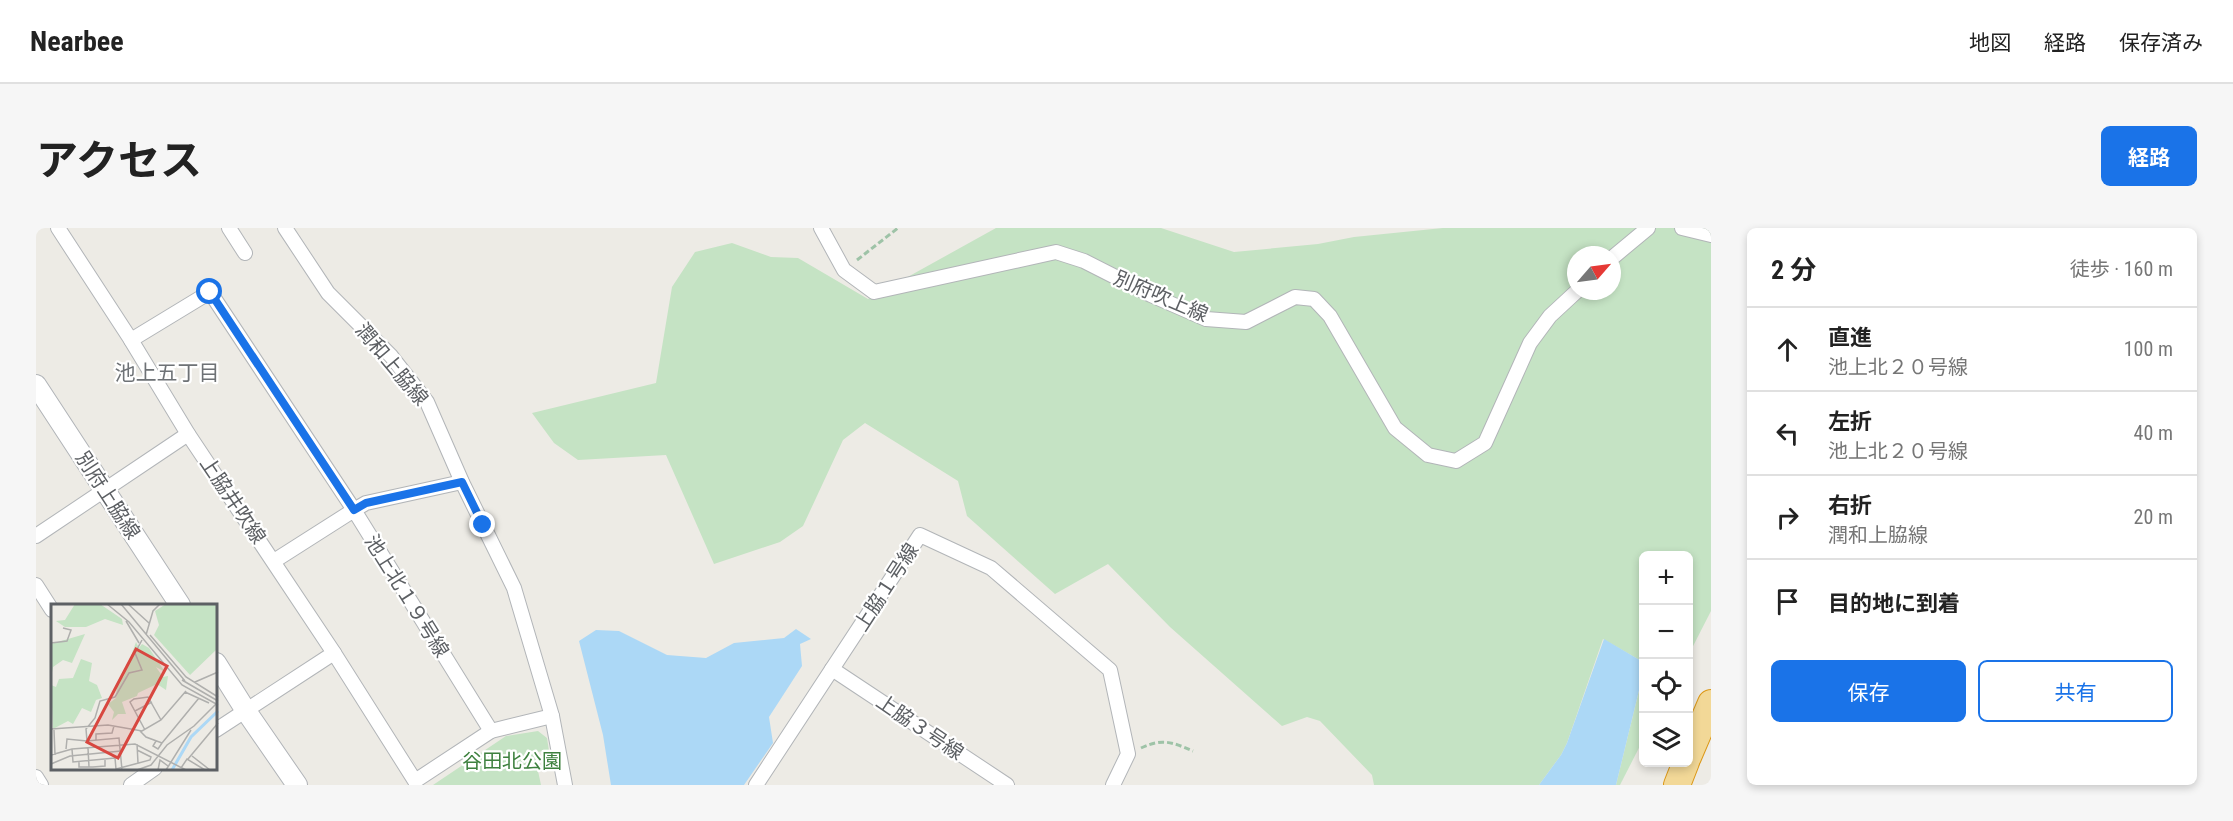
<!DOCTYPE html>
<html lang="ja">
<meta charset="utf-8">
<style>
:root{--surface:#fff;--page:#f6f6f6;--text:#222;--muted:#767676;--line:#e0e0e0;--accent:#1a73e8}
body{margin:0;font-family:"Roboto Condensed","Noto Sans JP",sans-serif;background:var(--page);color:var(--text)}
.controls{position:absolute;right:18px;bottom:18px;display:grid;overflow:hidden;border-radius:9px;box-shadow:0 3px 9px #0003}
.controls button{width:54px;height:54px;display:grid;place-items:center;padding:0;border:0;border-bottom:2px solid var(--line);background:var(--surface);color:var(--text);font:30px sans-serif}
.compass{position:absolute;left:1531px;top:18px;width:54px;height:54px;border-radius:50%;background:var(--surface);box-shadow:0 3px 9px #0003;rotate:62deg}
.stop{position:absolute;width:18px;height:18px;margin:-14px;border:4px solid #1a73e8;border-radius:50%;background:#fff}
.stop.end{background:#1a73e8;border-color:#fff;box-shadow:0 2px 6px #0008}
.list{margin:0;padding:0;list-style:none}
h2{display:flex;justify-content:space-between;align-items:center;height:78px;margin:0;padding:0 24px;font-size:26px}
h2 small{font-size:20px;font-weight:400;color:var(--muted)}
.list li{display:grid;grid-template-columns:39px 1fr auto;gap:18px;align-items:center;box-sizing:border-box;height:84px;padding:0 24px;border-top:2px solid var(--line)}
.list b{display:block;font-size:22px;white-space:nowrap}
.list p{margin:0;font-size:20px;white-space:nowrap;color:var(--muted)}
.list em{font-size:20px;font-style:normal;color:var(--muted)}
.actions{display:flex;gap:12px;padding:18px 24px}
.actions a{flex:1;padding:14px 0;border:2px solid var(--accent);border-radius:9px;text-align:center;font-size:21px;color:var(--accent)}
.actions .main{background:var(--accent);color:#fff}
.icon{flex:none;width:33px;height:33px;fill:none;stroke:currentColor;stroke-width:2;stroke-linecap:round;stroke-linejoin:round}
.map{position:relative;flex:none;width:1675px;height:557px;overflow:hidden;border-radius:9px}
header{display:flex;align-items:center;gap:36px;box-sizing:border-box;height:84px;padding:0 30px;background:var(--surface);border-bottom:2px solid var(--line)}
header strong{font-size:28px}
nav{display:flex;gap:33px;margin-inline-start:auto;font-size:21px}
.intro{display:flex;align-items:center;justify-content:space-between;box-sizing:border-box;height:144px;padding:0 36px}
h1{margin:0;font-size:42px}
.button{padding:15px 27px;border-radius:9px;background:var(--accent);color:#fff;font-size:21px;font-weight:700}
main{display:flex;gap:36px;padding:0 36px}
aside{flex:1;background:var(--surface);border-radius:9px;box-shadow:0 3px 9px #0003}
.map>svg:first-child{display:block}
</style>
<header>
<strong>Nearbee</strong>
<nav><a>地図</a><a>経路</a><a>保存済み</a></nav>
</header>
<div class="intro"><h1>アクセス</h1><a class="button">経路</a></div>
<main>
<div class="map">
<svg width="1675" height="557" viewBox="0 0 1675 557">
<rect width="100%" height="100%" fill="#edebe5"/>
<g fill="#c5e3c4" fill-rule="evenodd">
<path d="M960,0H1125L1198,24L1282,16L1318,9L1407,0H1675V383L1653,426L1652,328H1608L1607,434L1567,411L1531,515L1525,527L1503,557H1338L1336,547L1284,493L1271,489L1246,498L1134,399L1072,336L1019,366L931,288L922,253L829,195L807,212L767,298L744,314L678,336L630,227L542,232L518,215L496,185L620,155L636,59L659,24L696,15L735,29L762,30L832,71ZM1540,27H1576V63H1540Z"/>
<polygon points="1607,446 1607,512 1584,557 1580,557"/>
<polygon points="502,503 511,510 513,523 498,524 505,557 397,557 470,508"/>
</g>
<g fill="#acd8f6">
<polygon points="760,401 775,411 764,416 766,438 733,489 737,515 708,557 575,557 567,507 543,413 560,402 583,403 631,427 670,430 698,415 748,410"/>
<polygon points="1568,411 1607,434 1607,446 1580,557 1503,557 1525,527 1531,515"/>
</g>
<g fill="none" stroke-linecap="round" stroke-linejoin="round">
<g stroke="#b2b5b8" stroke-width="16">
<g id="street">
<polyline points="22,0 95,112 152,206 298,425 180,502"/>
<polyline points="193,0 209,25"/>
<polyline points="249,0 292,65 355,128 391,174 426,254 478,360 516,488 529,557"/>
<polyline points="785,0 808,42 838,64 1020,24 1048,33 1115,67 1170,91 1210,94 1259,69 1278,71 1294,88 1359,200 1392,227 1420,233 1449,215 1494,115 1514,88 1541,63"/>
<polyline points="1646,0 1675,7"/>
<polyline points="1576,30 1612,0"/>
<polyline points="95,112 174,64 318,282 330,275 426,254"/>
<polyline points="0,308 152,206"/>
<polyline points="238,333 318,282 455,503"/>
<polyline points="0,357 16,382"/>
<polyline points="298,425 379,553 455,503 516,488"/>
<polyline points="796,441 971,557"/>
<polyline points="0,549 5,557"/>
<polyline points="95,557 119,540"/>
<polyline points="720,557 884,307 955,340 1074,442 1092,526 1077,557"/>
</g>
</g>
<g stroke="#b1b4b8" stroke-width="22">
<g id="secondary">
<polyline points="0,157 144,377"/>
<polyline points="180,435 210,483 261,557"/>
</g>
</g>
<g stroke="#dc9817" stroke-width="28">
<g id="highway">
<polyline points="1652,529 1675,475"/>
<polyline points="1641,557 1650,534"/>
</g>
</g>
<g stroke="#9ec3a7" stroke-width="3" stroke-dasharray="6 3" stroke-linecap="butt">
<polyline points="821,32 862,0"/>
<path d="M1105,520C1126,510 1136,514 1157,523"/>
</g>
<use href="#street" stroke="#fff" stroke-width="14"/>
<use href="#secondary" stroke="#fff" stroke-width="20"/>
<use href="#highway" stroke="#f2d897" stroke-width="26"/>
</g>
<g fill="none" stroke-linecap="round" stroke-linejoin="round">
<polyline stroke="#1a73e8" stroke-width="8" points="174,64 318,282 330,275 426,254 447,297"/>
</g>
<g text-anchor="middle" stroke-width="4.5" stroke-linejoin="round" paint-order="stroke">
<g font-size="20" fill="#5d6064" stroke="#fff">
<text transform="translate(1125 68) rotate(23)" y="7">別府吹上線</text>
<text transform="translate(356 136) rotate(50)" y="7">潤和上脇線</text>
<text transform="translate(72 267) rotate(57)" y="7">別府上脇線</text>
<text transform="translate(197 272) rotate(56)" y="7">上脇井吹線</text>
<text transform="translate(850 359) rotate(-57)" y="7">上脇１号線</text>
<text transform="translate(371 368) rotate(58)" y="7">池上北１９号線</text>
<text transform="translate(884 499) rotate(34)" y="7">上脇３号線</text>
</g>
<g font-size="20" fill="#3e813f" stroke="#fff">
<text x="476" y="540">谷田北公園</text>
</g>
<g font-size="21" fill="#6e7276" stroke="#fff">
<text x="131" y="152">池上五丁目</text>
</g>
</g>
<g transform="translate(15 376)">
<rect width="166" height="166" fill="#edebe5"/>
<path d="M24,0H49L71,15L72,21L54,15L35,23H14L5,17L14,16ZM166,0L165,46L139,71L103,31L108,21L104,7L115,0ZM34,30L21,59L12,56L2,63L0,74V40ZM85,38L88,44L91,40L98,44L114,68L105,63L112,73L117,72L115,86L106,80L87,89L86,92L71,98L75,110H67L61,116L63,108L57,100L65,94L66,79L73,72ZM30,55L41,59L38,77L46,81L51,94L45,96L40,108L31,104L22,120L17,117L2,125L0,81L5,83L8,75L22,74Z" fill="#c5e3c4"/>
<path fill="none" stroke="#acd8f6" stroke-width="3" d="M121,166L140,133L167,107"/>
<path fill="none" stroke="#afafad" stroke-width="1.5" d="M56,0L78,18L131,81L167,101M70,0L134,77M77,0L98,19M75,17L88,39M95,31L102,7L109,0M99,31L135,73L167,93M0,39L16,37L20,26L12,24M131,76L167,97M144,78L167,68M134,88L158,99M84,107L101,98M0,125L57,121L91,127L110,116L135,87M3,126L4,151M94,126L79,98L83,95L97,93L110,116M89,127L95,133L111,139M45,136V130L61,129L63,122M105,137L102,142L107,145L111,139M111,139L148,94M86,140L87,159M37,144L38,163M15,145L16,135L36,137M21,145L22,158L64,154M0,151L21,145L84,140L135,166M141,152L159,166M64,154L65,165L99,156L100,153L86,146M137,155L167,119M28,158V163H42L54,162V156M0,160L19,152L70,147M130,164L136,155L154,166M71,166L68,134L36,137L35,125L44,114L49,97L64,93L78,69L91,66L84,49L91,36M86,166L100,161L116,141L143,122L166,99M107,166L109,156L117,162M115,166L140,126"/>
<path fill="#d84740" fill-opacity="0.15" stroke="#d84740" stroke-width="3" d="M85,45L116,62L67,154L36,138Z"/>
<rect width="166" height="166" fill="none" stroke="#5d6064" stroke-width="3"/>
</g>
</svg>
<div class="controls">
<button>+</button>
<button>−</button>
<button><svg class="icon" aria-label="locate" viewBox="0 0 24 24"><circle cx="12" cy="12" r="6"/><path d="M12 2v4M12 18v4M2 12h4M18 12h4"/></svg></button>
<button><svg class="icon" aria-label="layers" viewBox="0 0 24 24"><path d="M12 4l9 5-9 5-9-5zM3 14l9 5 9-5"/></svg></button>
</div>
<svg class="compass" viewBox="-18 -18 36 36"><path d="M0-13l5 13h-10z" fill="#e53935"/><path d="M0 13l5-13h-10z" fill="#767676"/></svg>
<div class="stop" style="left:174px;top:64px"></div>
<div class="stop end" style="left:447px;top:297px"></div>
</div>
<aside>
<h2>2 分<small>徒歩 · 160 m</small></h2>
<ul class="list">
<li><svg class="icon" aria-label="ahead" viewBox="0 0 24 24"><path d="M12 20V5M6 11l6-6 6 6"/></svg><div><b>直進</b><p>池上北２０号線</p></div><em>100 m</em></li>
<li><svg class="icon" aria-label="left" viewBox="0 0 24 24"><path d="M17 20v-9H6M10 6l-5 5 5 5"/></svg><div><b>左折</b><p>池上北２０号線</p></div><em>40 m</em></li>
<li><svg class="icon" aria-label="right" viewBox="0 0 24 24"><path d="M7 20v-9h11M14 6l5 5-5 5"/></svg><div><b>右折</b><p>潤和上脇線</p></div><em>20 m</em></li>
<li><svg class="icon" aria-label="arrive" viewBox="0 0 24 24"><path d="M6 21V4h12l-3 4 3 4H6"/></svg><div><b>目的地に到着</b></div></li>
</ul>
<div class="actions"><a class="main">保存</a><a>共有</a></div>
</aside>
</main>
